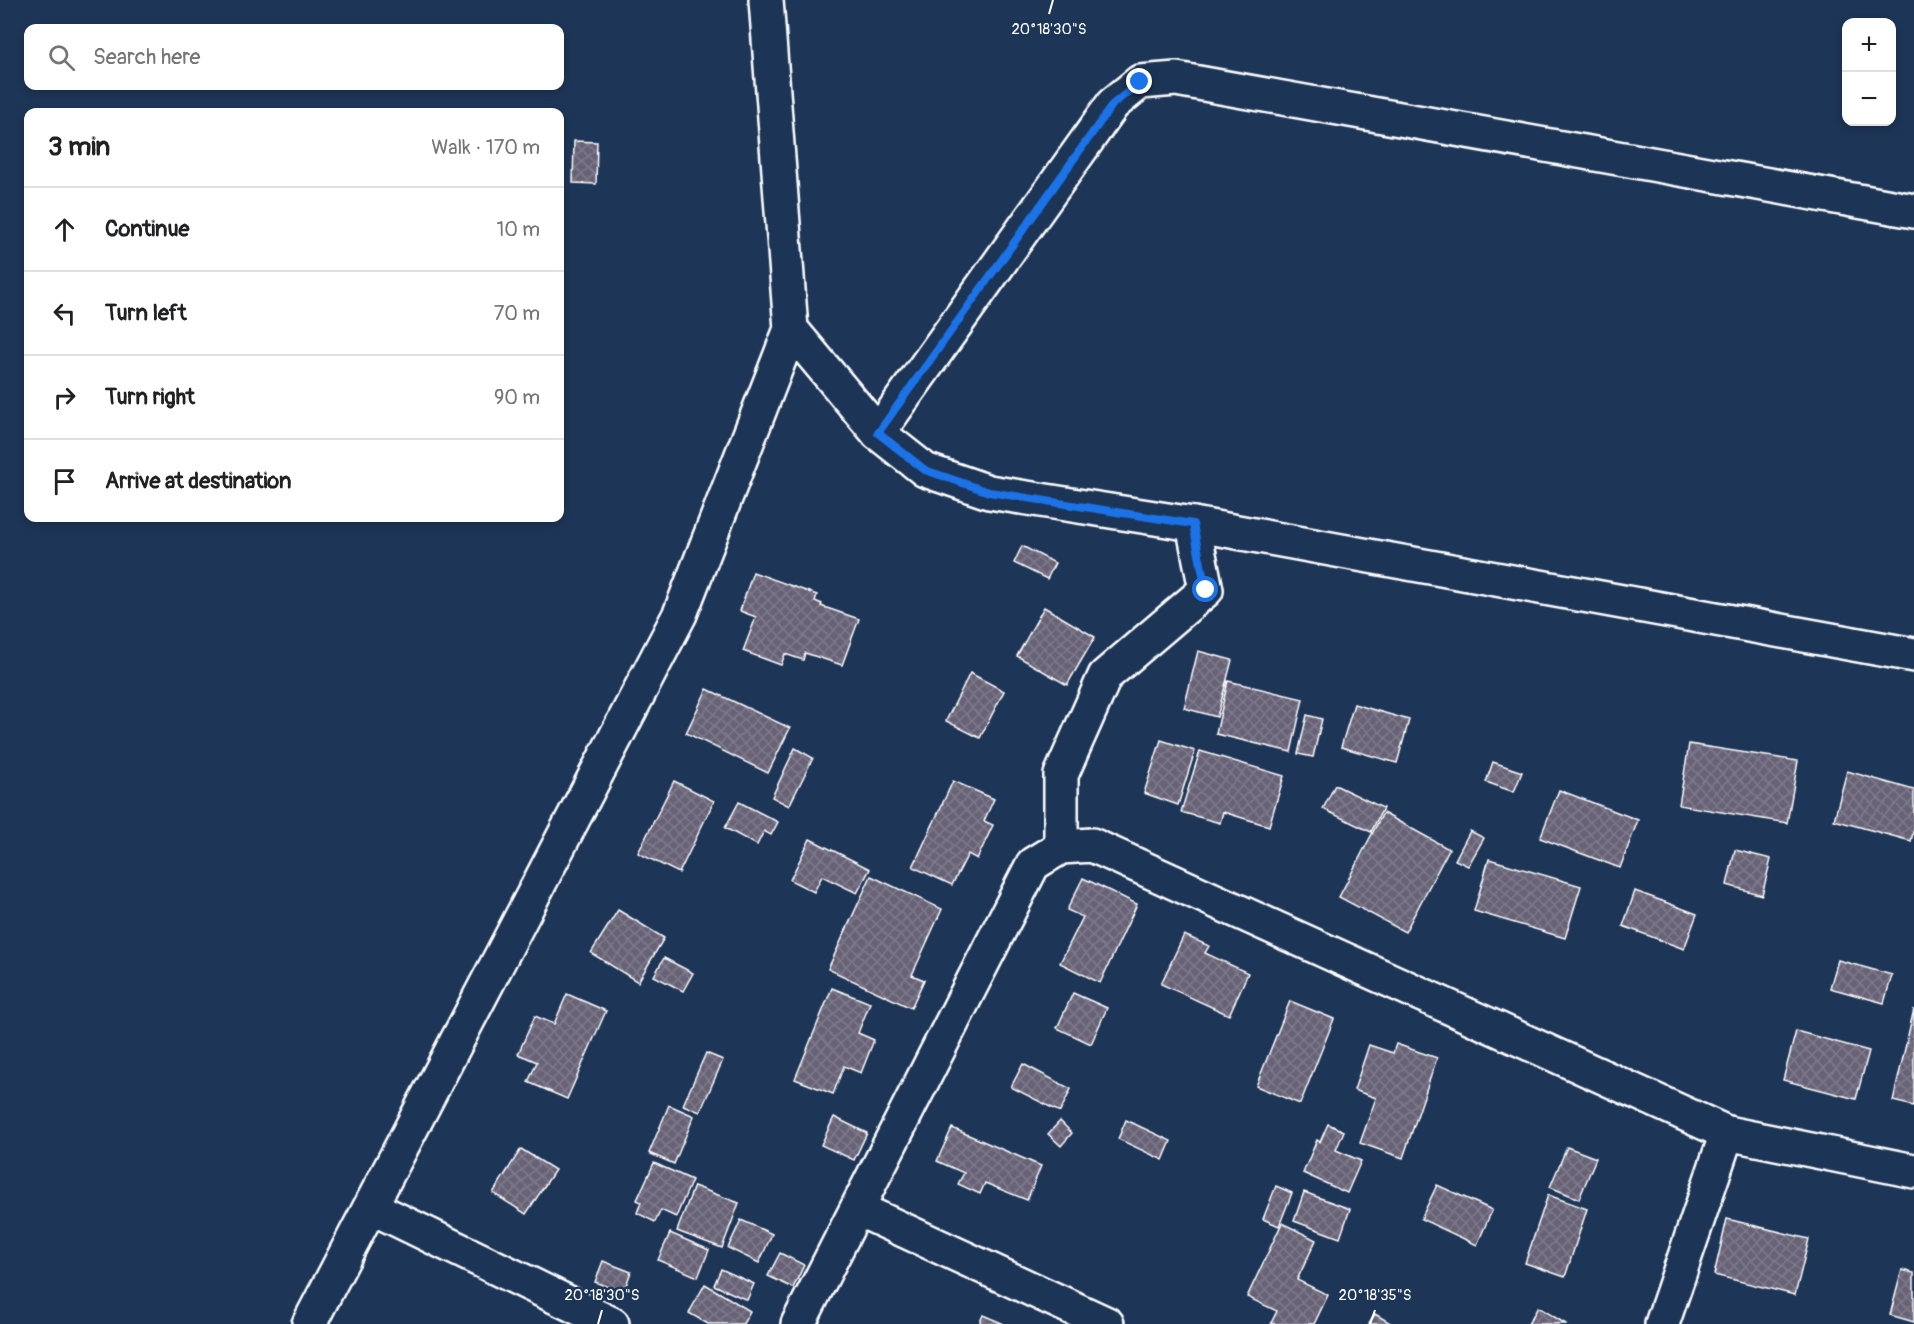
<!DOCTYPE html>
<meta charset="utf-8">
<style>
:root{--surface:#fff;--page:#f2f2f2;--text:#202124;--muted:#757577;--line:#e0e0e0}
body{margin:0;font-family:Pangolin,sans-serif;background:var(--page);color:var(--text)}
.controls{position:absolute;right:18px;top:18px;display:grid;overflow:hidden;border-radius:12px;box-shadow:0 3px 9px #0003}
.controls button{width:54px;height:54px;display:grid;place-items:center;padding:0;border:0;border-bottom:2px solid var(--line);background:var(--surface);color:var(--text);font:30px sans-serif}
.stop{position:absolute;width:18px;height:18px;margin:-14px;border:4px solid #1a73e8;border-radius:50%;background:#fff}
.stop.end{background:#1a73e8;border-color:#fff;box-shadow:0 2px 6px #0008}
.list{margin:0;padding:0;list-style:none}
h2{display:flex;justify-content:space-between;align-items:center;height:78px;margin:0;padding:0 24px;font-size:26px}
h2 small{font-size:20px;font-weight:400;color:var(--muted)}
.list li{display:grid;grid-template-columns:39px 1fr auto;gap:18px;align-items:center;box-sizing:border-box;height:84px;padding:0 24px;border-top:2px solid var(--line)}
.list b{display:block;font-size:22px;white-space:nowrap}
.list em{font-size:20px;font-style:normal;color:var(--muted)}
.icon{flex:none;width:33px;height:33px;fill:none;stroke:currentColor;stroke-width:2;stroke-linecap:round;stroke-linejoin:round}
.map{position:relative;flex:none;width:1914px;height:1324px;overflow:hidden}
.search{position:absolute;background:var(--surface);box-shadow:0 3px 9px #0003;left:24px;top:24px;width:540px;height:66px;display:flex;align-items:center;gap:15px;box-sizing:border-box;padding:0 21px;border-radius:12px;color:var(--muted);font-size:22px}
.panel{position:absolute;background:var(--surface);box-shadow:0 3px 9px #0003;left:24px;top:108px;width:540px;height:414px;border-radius:12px}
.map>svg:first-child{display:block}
</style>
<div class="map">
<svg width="1914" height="1324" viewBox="0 0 1914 1324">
<defs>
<pattern id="building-cross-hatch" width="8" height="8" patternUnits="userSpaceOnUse" patternTransform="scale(1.5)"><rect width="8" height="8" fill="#686277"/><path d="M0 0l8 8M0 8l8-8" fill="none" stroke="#7f7a8b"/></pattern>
</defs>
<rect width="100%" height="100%" fill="#1d3557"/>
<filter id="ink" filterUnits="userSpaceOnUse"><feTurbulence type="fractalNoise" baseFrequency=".0167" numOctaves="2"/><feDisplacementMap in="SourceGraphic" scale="12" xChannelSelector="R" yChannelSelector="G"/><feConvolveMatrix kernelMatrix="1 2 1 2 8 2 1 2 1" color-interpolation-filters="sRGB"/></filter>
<g filter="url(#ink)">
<g fill="url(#building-cross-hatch)" stroke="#fff" stroke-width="1.5">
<polygon points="574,141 597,142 596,184 573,183"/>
<polygon points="1022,546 1055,563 1047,579 1014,563"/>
<polygon points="753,572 817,595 815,601 822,604 821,606 859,619 842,665 805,653 803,660 785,654 781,665 743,651 756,617 740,611"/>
<polygon points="1044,607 1095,637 1067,685 1017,656"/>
<polygon points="1198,651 1232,660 1217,717 1184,708"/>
<polygon points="970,673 1004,691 980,738 946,721"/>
<polygon points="1228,681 1303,699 1291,752 1216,734"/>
<polygon points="707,689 790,728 768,773 686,733"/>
<polygon points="1354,704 1409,720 1397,763 1341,747"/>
<polygon points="1307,715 1322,719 1313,757 1298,754"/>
<polygon points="1161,740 1195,751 1178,805 1144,793"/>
<polygon points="1689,744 1798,761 1787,823 1679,805"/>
<polygon points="795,748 813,758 789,806 772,797"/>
<polygon points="1200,751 1284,776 1269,826 1223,812 1220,823 1181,812"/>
<polygon points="1493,762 1522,772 1514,792 1486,782"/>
<polygon points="1847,771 1914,790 1914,829 1911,841 1834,820"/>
<polygon points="674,781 714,801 679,873 638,853"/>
<polygon points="953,781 994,799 984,821 993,825 977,859 968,854 952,885 913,867"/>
<polygon points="1335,785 1383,808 1371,832 1323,809"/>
<polygon points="1559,790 1638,820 1620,868 1540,838"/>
<polygon points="739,802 778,822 771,835 764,831 757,845 725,828"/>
<polygon points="1383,813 1449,849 1405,932 1339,897"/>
<polygon points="1470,831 1484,838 1468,866 1455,860"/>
<polygon points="810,839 870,869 857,893 822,876 814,892 790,880"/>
<polygon points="1735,850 1771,859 1762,895 1727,885"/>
<polygon points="1489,859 1581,886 1565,938 1474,911"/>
<polygon points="871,876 942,909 912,975 924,980 911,1008 828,969"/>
<polygon points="1083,878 1137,904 1100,983 1060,963 1083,917 1067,910"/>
<polygon points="1635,891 1697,914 1684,949 1623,926"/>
<polygon points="618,910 664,938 638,982 591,953"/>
<polygon points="1184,935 1209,946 1205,953 1248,973 1229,1015 1161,984"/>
<polygon points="664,958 693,973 683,991 654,976"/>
<polygon points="1838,960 1892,975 1884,1003 1830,988"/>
<polygon points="832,988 870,1003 858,1033 874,1040 861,1073 844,1066 833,1094 795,1079"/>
<polygon points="1073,993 1107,1008 1091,1044 1057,1028"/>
<polygon points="567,994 606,1011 567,1099 528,1082 537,1062 518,1054 535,1016 554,1024"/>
<polygon points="1290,1001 1334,1019 1300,1104 1256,1086"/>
<polygon points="1914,1009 1914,1106 1893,1101"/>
<polygon points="1796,1031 1869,1051 1856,1099 1783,1080"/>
<polygon points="1396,1044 1437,1058 1403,1158 1360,1143 1376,1098 1354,1090 1369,1045 1393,1053"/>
<polygon points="706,1053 723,1060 700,1112 683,1105"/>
<polygon points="1023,1064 1071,1089 1060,1112 1011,1087"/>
<polygon points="669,1105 694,1116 674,1164 649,1153"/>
<polygon points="834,1117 867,1133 854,1160 821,1145"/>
<polygon points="1126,1120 1171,1141 1163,1160 1118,1139"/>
<polygon points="1060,1121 1072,1133 1061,1146 1048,1134"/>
<polygon points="1328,1124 1344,1131 1336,1150 1361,1161 1347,1193 1303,1173 1317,1140 1320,1142"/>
<polygon points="952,1128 1041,1166 1027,1200 985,1183 980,1194 958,1184 964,1173 937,1161"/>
<polygon points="1567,1147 1596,1158 1579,1199 1550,1187"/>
<polygon points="521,1149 555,1170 526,1214 493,1193"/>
<polygon points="654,1163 692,1180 676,1217 661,1210 655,1222 637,1213 641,1202 637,1200"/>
<polygon points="1437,1185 1492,1210 1477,1245 1421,1219"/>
<polygon points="694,1186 739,1203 722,1248 677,1231"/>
<polygon points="1276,1186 1292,1193 1279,1226 1263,1219"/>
<polygon points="1304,1192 1350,1209 1340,1238 1294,1221"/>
<polygon points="1548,1195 1587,1209 1565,1277 1525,1263"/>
<polygon points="1727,1219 1809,1239 1795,1295 1714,1275"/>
<polygon points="741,1220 772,1234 759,1263 728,1248"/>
<polygon points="1282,1223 1316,1240 1297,1280 1328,1295 1314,1324 1274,1324 1271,1323 1277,1311 1247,1297"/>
<polygon points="670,1233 709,1250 698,1277 658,1260"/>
<polygon points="780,1253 804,1265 793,1288 768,1276"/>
<polygon points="603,1261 631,1272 623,1293 595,1282"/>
<polygon points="721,1269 754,1284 747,1300 714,1285"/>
<polygon points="1902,1270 1914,1273 1914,1322 1890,1315"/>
<polygon points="705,1284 750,1311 743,1324 708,1324 689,1313"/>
<polygon points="1538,1307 1566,1324 1528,1324"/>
<polygon points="1375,1314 1392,1324 1369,1324"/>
<polygon points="983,1315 1004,1324 979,1324"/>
</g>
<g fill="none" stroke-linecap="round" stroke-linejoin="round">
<g stroke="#fff" stroke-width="38">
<g id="minor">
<polyline points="766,0 791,329 878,433 925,470 989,492 1193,524 1914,655"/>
<polyline points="878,433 1113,104 1140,82 1176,79 1914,211"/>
<polyline points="1061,847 1061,775 1105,676 1206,590 1193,524"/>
<polyline points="371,1207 612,1324"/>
<polyline points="858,1209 1107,1324"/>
<polyline points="309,1324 680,614 791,329"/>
<polyline points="798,1324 1033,864 1061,847 1092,845 1727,1133"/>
<polyline points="1662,1324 1727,1133 1914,1171"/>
</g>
</g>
<use href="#minor" stroke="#1d3557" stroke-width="33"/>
</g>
</g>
<g fill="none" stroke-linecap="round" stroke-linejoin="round" filter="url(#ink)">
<polyline stroke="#1a73e8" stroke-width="8" points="1140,82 1113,104 878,433 925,470 989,492 1193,524 1206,590"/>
</g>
<path fill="none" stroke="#fff" stroke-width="2" d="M1049,14L1053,0M598,1324L602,1310M1370,1324L1375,1310"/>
<g font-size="15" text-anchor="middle" fill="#fff" stroke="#1d3557" stroke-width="5" stroke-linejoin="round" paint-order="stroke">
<text x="1049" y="34">20°18'30"S</text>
<text x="602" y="1300">20°18'30"S</text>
<text x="1375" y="1300">20°18'35"S</text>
</g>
</svg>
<div class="controls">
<button>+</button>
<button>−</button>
</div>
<div class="stop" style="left:1206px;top:590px"></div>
<div class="stop end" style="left:1140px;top:82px"></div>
<div class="search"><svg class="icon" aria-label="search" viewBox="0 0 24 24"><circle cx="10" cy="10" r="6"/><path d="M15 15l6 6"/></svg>Search here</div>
<section class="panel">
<h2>3 min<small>Walk · 170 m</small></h2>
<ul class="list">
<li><svg class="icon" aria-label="ahead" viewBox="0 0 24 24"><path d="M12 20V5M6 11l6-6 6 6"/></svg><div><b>Continue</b></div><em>10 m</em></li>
<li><svg class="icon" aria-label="left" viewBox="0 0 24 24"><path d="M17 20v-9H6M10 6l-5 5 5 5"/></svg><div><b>Turn left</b></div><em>70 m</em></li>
<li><svg class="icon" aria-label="right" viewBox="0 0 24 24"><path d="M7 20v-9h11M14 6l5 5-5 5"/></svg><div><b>Turn right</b></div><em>90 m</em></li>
<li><svg class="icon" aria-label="arrive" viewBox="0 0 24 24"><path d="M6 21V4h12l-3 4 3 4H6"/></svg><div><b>Arrive at destination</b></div></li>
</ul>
</section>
</div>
